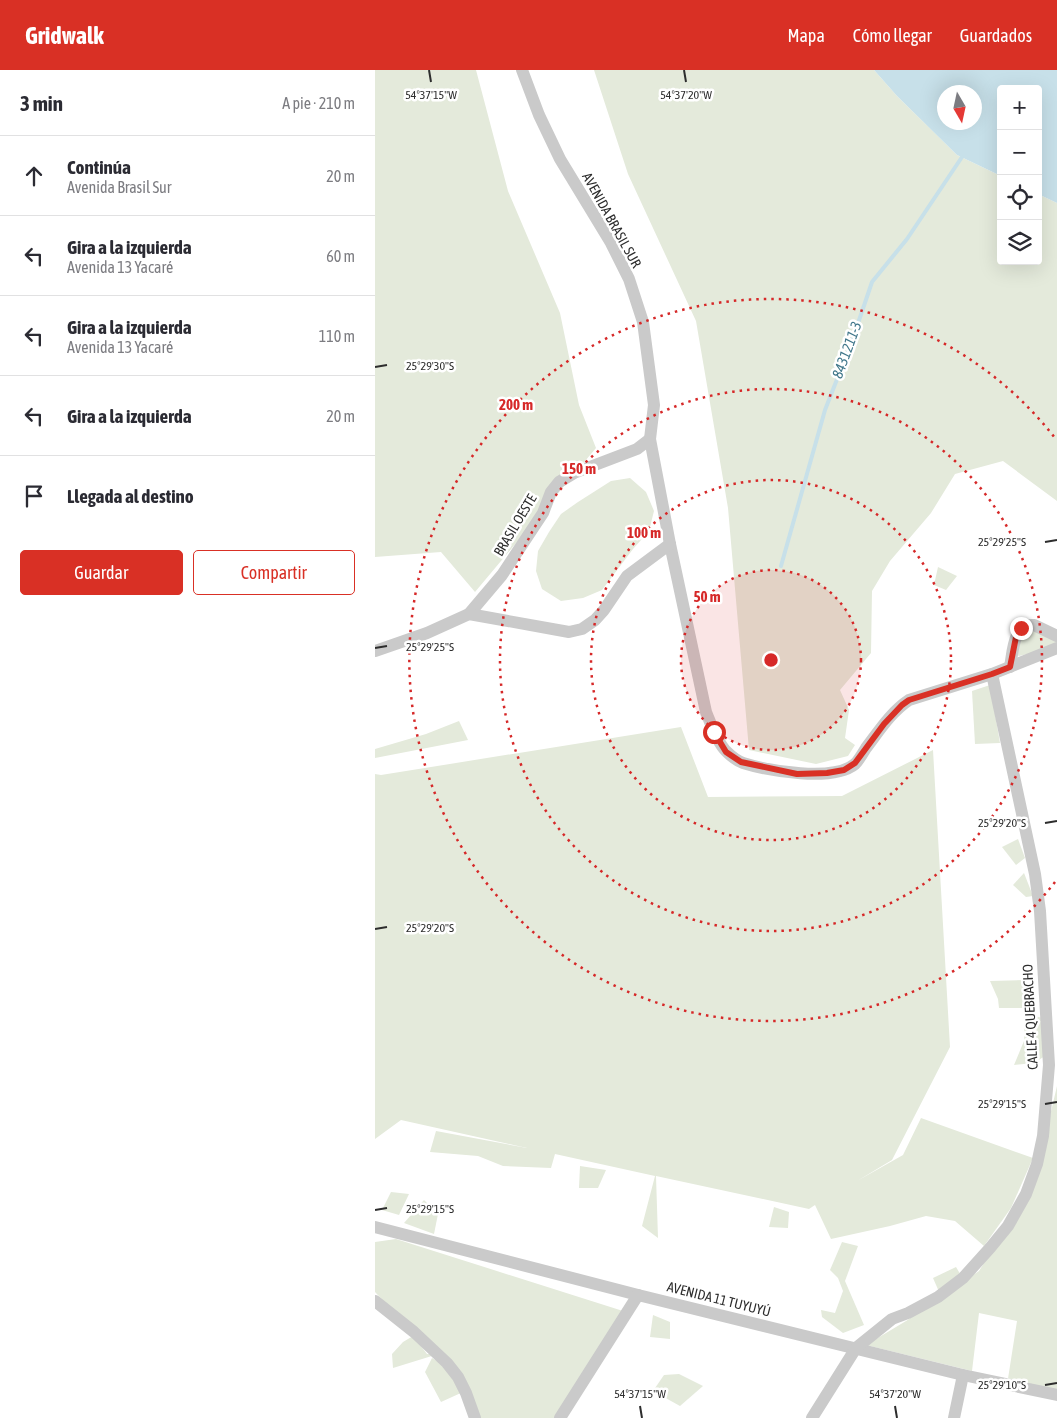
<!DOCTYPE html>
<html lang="es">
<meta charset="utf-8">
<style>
:root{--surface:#fff;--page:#f2f2f3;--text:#2b2b33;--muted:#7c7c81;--line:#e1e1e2;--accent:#d93025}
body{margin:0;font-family:"Asap Condensed",sans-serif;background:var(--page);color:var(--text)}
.controls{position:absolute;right:15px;top:15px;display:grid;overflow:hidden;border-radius:5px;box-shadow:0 5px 20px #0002}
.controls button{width:45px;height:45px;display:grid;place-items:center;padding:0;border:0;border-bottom:1px solid var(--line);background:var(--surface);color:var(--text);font:25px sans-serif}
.compass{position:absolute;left:562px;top:15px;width:45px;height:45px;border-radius:50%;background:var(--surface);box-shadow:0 5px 20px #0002;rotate:171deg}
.stop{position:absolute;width:15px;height:15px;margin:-11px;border:4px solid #d93025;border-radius:50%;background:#fff}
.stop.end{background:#d93025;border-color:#fff;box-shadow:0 1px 5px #0008}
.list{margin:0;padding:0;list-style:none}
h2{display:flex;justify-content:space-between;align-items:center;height:65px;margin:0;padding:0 20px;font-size:21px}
h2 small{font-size:16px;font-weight:400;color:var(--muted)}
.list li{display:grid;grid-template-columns:32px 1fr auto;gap:15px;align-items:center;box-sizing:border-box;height:80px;padding:0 20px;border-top:1px solid var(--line)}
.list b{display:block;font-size:19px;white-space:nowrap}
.list p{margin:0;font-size:16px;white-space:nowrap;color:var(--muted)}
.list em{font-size:16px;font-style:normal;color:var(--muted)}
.actions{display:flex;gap:10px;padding:15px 20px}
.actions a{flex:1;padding:11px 0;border:1px solid var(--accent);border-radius:5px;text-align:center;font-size:18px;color:var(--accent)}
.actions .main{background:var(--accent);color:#fff}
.icon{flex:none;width:28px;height:28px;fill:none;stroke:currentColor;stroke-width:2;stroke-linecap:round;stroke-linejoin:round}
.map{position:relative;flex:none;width:682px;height:1348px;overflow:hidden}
header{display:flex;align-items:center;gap:30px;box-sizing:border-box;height:70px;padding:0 25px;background:var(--accent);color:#fff}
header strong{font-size:24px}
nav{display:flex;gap:28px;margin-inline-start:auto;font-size:18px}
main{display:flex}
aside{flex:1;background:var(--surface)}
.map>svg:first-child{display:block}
</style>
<header>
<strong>Gridwalk</strong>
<nav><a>Mapa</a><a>Cómo llegar</a><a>Guardados</a></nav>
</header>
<main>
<aside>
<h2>3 min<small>A pie · 210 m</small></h2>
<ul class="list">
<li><svg class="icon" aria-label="ahead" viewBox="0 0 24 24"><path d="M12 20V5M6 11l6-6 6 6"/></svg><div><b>Continúa</b><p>Avenida Brasil Sur</p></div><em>20 m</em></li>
<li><svg class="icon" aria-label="left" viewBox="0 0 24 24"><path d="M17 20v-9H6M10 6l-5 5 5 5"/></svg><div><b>Gira a la izquierda</b><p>Avenida 13 Yacaré</p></div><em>60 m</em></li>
<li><svg class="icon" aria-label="left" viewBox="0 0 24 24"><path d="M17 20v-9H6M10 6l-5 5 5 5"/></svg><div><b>Gira a la izquierda</b><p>Avenida 13 Yacaré</p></div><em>110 m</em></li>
<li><svg class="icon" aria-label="left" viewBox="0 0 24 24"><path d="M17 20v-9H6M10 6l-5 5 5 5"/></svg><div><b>Gira a la izquierda</b></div><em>20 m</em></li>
<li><svg class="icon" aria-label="arrive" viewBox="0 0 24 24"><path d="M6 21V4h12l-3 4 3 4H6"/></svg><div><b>Llegada al destino</b></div></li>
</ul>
<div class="actions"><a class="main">Guardar</a><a>Compartir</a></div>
</aside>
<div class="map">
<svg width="682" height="1348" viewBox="0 0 682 1348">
<rect width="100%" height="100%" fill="#fff"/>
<g fill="#e4eadb">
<polygon points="0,0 101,0 133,121 185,243 204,335 221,378 100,522 66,482 0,487"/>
<polygon points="219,0 499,0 522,26 582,85 626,106 626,191 663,191 663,124 682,133 682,431 628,391 580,404 556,443 515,491 497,521 496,583 465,620 474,640 470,668 480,675 473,686 441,694 374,680 353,438 321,251 253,104"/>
<polygon points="255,408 271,422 279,441 274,461 258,479 227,520 208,528 186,531 167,519 161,501 163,481 174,462 186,444 203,432 236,411"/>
<polygon points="563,497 582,506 571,520 559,515"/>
<polygon points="659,556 682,564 682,577 644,586 632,580"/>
<polygon points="615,615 625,673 600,674 597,621"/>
<polygon points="84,651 93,670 0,688 0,679 51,664"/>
<polygon points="306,657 333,727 467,726 558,680 575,977 517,1090 482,1111 528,1085 546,1048 658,1088 636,1138 609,1176 580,1151 551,1146 515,1156 456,1169 440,1135 434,1139 281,1106 283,1168 267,1156 280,1106 180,1084 176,1098 128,1096 103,1086 55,1082 61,1061 152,1078 26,1050 0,1069 0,704 6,705"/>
<polygon points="643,769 650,788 641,795 627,777"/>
<polygon points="649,803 658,826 651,827 638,815"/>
<polygon points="649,910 651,938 624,938 623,929 615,911"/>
<polygon points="650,944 673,949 670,986 659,993 639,995 649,971"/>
<polygon points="682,1016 682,1324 632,1315 642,1251 604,1243 597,1301 491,1275 531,1251 604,1201 659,1114"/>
<polygon points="205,1096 231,1100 223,1118 204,1118"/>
<polygon points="16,1122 34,1124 24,1145 7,1140"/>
<polygon points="49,1130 63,1144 59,1164 29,1153"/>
<polygon points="399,1137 414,1142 413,1158 394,1157"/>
<polygon points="21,1169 248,1241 182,1348 102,1348 88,1322 66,1332 50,1302 57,1288 67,1294 60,1285 18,1298 17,1284 28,1272 38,1266 52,1284 59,1284 0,1222 0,1172"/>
<polygon points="467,1172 483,1176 470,1211 489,1255 468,1263 447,1247 446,1240 460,1243 468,1221 463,1208 455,1200"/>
<polygon points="581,1197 587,1207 565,1224 558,1208"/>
<polygon points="278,1245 295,1252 295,1269 275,1267"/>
<polygon points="304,1304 328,1316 305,1336 278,1321 289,1305"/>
</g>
<path fill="#c7e0e9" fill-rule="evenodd" d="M499,0H682V133L663,124V19H626V106L582,85L522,26ZM570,22H600V52H570Z"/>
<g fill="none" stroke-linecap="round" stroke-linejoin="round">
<polyline stroke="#c7e0e9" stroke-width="4" points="406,496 450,340 477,271 497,212 532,169 587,87"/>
<g stroke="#cacaca" stroke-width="12">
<path d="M147,0L164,45L185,89L236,173L254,209L268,252L279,335L275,369L295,474L331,642C336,654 343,674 352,682C356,686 363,691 368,693C394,701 458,712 480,694C484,690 488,683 491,678C504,661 516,642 534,630L617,604L682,578"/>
<polyline points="94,544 127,505 168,443 176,422 184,412 199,403 262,379 275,369"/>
<polyline points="0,581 52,563 94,544 194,562 207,559 220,550 229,540 252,506 295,474"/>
<path d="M635,597C638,582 638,553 659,555L682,566"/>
<polyline points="0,1157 263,1225 588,1305 682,1325"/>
<polyline points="0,1231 39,1262 72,1293 83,1307 91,1323 100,1348"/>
<polyline points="185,1348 263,1225"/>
<polyline points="437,1348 481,1278 517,1249 533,1243 563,1227 588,1208 615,1178 633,1156 651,1124 662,1094 668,1066 674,995 665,841 660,804 617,604"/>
<polyline points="579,1348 588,1305"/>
</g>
</g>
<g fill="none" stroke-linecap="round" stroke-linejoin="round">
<polyline stroke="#d93025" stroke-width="6" points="339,662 351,682 366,692 422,704 452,703 469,700 480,693 509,654 527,635 534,630 617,604 635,597 641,567 646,558"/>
</g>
<path fill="none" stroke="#2d2d2d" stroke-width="2" d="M54,0L56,12M309,0L311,12M0,297L12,295M670,472L682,470M0,578L12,576M670,753L682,751M0,859L12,857M670,1034L682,1032M0,1140L12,1138M670,1315L682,1313M265,1336L267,1348M520,1336L522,1348"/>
<circle cx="396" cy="590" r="90" fill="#d62828" fill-opacity=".12"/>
<g fill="none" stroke="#d62828" stroke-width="2.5" stroke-dasharray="2.5 5">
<circle cx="396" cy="590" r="90"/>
<circle cx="396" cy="590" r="180"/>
<circle cx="396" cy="590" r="271"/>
<path d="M680 812A361 361 0 1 1 680 368"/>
</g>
<g text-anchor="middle" stroke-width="5" stroke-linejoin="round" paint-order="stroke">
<g font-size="14" fill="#2d2d2d" stroke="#fff">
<text transform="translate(237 150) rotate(61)" y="5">AVENIDA BRASIL SUR</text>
<text transform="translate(140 455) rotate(-59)" y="5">BRASIL OESTE</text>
<text transform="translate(655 947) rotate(-93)" y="5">CALLE 4 QUEBRACHO</text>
<text transform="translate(344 1229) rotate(14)" y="5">AVENIDA 11 TUYUYÚ</text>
</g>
<g font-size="15" font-style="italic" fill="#3f768a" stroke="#fff">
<text transform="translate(472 280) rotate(-70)" y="5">8431211-3</text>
</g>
</g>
<g font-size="12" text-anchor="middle" fill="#2d2d2d" stroke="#fff" stroke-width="5" stroke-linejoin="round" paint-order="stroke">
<text x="56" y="29">54°37'15"W</text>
<text x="311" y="29">54°37'20"W</text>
<text x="55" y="300">25°29'30"S</text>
<text x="627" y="476">25°29'25"S</text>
<text x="55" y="581">25°29'25"S</text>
<text x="627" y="757">25°29'20"S</text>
<text x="55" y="862">25°29'20"S</text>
<text x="627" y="1038">25°29'15"S</text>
<text x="55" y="1143">25°29'15"S</text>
<text x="627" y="1319">25°29'10"S</text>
<text x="265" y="1328">54°37'15"W</text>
<text x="520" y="1328">54°37'20"W</text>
</g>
<circle cx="396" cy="590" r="8" fill="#d62828" stroke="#fff" stroke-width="2.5"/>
<g font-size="15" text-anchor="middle" font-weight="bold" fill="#d62828" stroke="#fff" stroke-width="5" stroke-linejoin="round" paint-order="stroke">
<text x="141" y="340">200 m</text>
<text x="204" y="404">150 m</text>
<text x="269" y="468">100 m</text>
<text x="332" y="532">50 m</text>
</g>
</svg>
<div class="controls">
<button>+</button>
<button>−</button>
<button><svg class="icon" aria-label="locate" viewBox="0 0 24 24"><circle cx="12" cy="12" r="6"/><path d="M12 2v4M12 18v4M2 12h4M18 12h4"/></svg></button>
<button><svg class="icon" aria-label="layers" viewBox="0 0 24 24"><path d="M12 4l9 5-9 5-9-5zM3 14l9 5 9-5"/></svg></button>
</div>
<svg class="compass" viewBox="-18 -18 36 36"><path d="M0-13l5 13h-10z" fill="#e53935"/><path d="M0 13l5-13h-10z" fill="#7c7c81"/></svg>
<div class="stop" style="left:339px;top:662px"></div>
<div class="stop end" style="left:646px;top:558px"></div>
</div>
</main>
